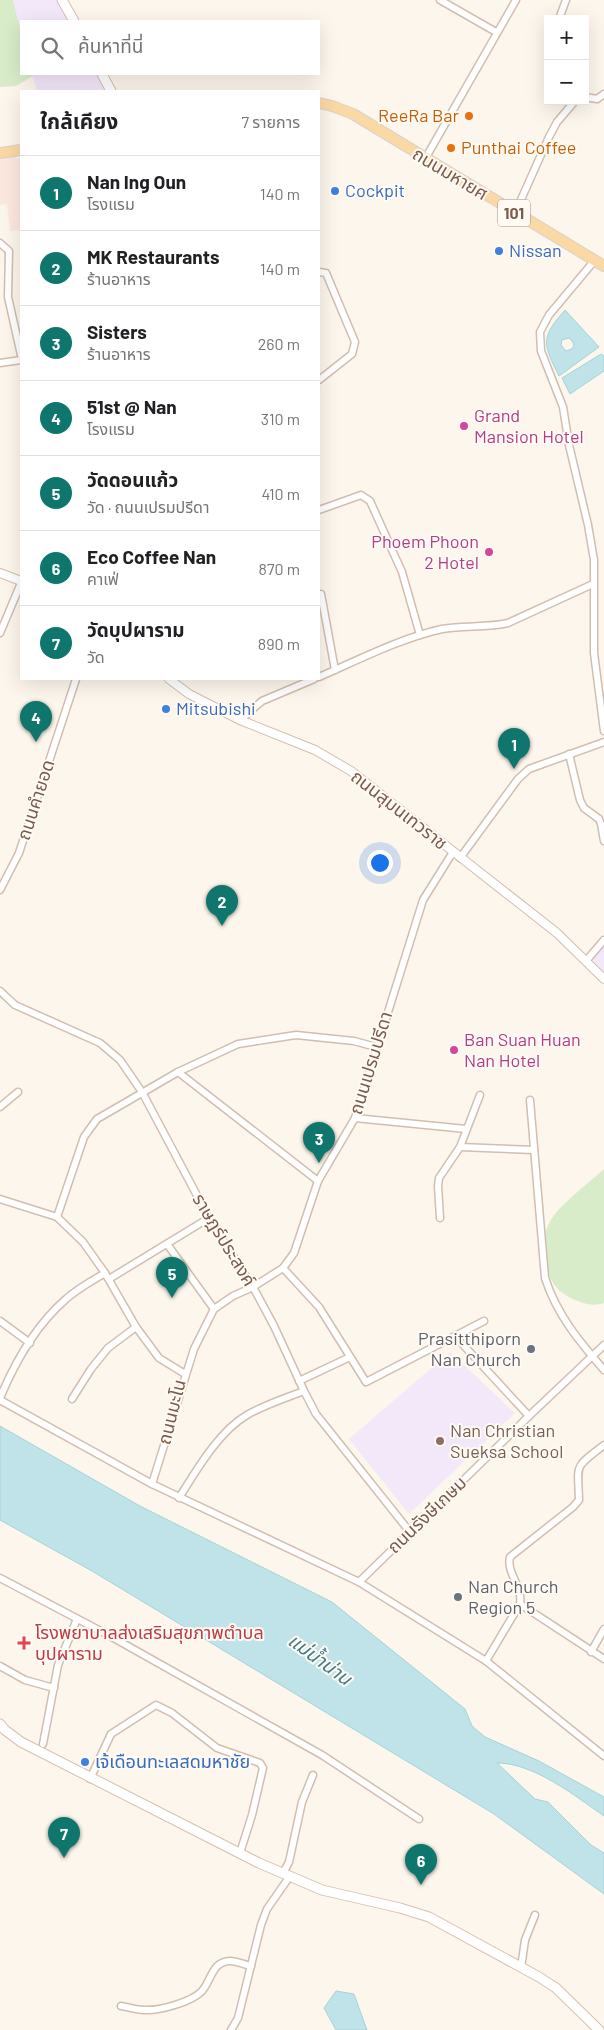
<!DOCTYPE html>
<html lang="th">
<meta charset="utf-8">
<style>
:root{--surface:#fff;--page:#f2f2f2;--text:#202124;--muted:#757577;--line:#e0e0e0;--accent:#0f766e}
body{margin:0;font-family:Barlow,"Noto Sans Thai",sans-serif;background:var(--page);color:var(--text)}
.controls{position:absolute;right:15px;top:15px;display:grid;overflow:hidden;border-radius:0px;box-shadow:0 5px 20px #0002}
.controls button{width:45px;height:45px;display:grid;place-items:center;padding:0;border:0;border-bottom:1px solid var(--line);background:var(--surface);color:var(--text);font:25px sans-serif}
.you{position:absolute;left:379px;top:862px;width:18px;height:18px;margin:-12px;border:4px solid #fff;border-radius:50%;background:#1a73e8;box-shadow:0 0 0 8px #1a73e833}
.badge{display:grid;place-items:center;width:32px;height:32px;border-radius:50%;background:var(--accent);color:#fff;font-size:16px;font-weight:700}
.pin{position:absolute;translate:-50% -41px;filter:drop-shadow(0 1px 2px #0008)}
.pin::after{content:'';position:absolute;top:26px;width:18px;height:15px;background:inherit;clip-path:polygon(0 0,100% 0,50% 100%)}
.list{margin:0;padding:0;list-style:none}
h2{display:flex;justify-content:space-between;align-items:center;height:65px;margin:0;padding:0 20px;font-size:21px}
h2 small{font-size:16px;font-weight:400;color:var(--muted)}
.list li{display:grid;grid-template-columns:32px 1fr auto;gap:15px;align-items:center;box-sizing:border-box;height:75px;padding:0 20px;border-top:1px solid var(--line)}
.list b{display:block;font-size:19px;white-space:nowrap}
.list p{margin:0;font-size:16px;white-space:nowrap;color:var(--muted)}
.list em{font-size:16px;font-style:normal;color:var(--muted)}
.icon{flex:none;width:28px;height:28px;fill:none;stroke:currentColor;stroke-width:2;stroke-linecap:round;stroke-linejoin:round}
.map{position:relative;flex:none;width:604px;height:2030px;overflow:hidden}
.search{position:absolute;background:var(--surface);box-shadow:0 5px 20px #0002;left:20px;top:20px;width:300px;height:55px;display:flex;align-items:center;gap:12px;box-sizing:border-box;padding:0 18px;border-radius:0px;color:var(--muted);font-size:19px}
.panel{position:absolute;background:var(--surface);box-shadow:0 5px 20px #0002;left:20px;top:90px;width:300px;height:590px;border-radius:0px}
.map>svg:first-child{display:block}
</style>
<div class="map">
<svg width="604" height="2030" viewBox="0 0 604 2030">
<rect width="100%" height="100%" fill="#fdf6ec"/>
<polygon fill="#fde8e0" points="14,156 16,159 21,158 21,230 10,231 7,204 0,205 0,158"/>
<g fill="#f3e8fa">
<polygon points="13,0 61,0 72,21 21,21 21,32"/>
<polygon points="32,74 99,74 108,91 37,91"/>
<polygon points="604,941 604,972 589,956"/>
<polygon points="450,1352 515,1413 409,1514 349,1439"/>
</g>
<g fill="#d8ecc9">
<polygon points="0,0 13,0 21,32 21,74 32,74 33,76 16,86 0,87"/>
<path d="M604,1169V1303C591,1308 575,1301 564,1294C540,1277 537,1236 555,1214C568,1198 589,1183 604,1169Z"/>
</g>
<g fill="#bfe3e8" stroke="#a5d3da" fill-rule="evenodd">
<path d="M565,310L599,347L559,376C543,344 540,338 565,310ZM569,338L572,341L574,345L572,349L566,351L561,345L562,340Z"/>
<polygon points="601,354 604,356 604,371 570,394 562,378"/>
<path d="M0,1426L140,1506L332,1602L465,1709L472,1726L485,1737L539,1761L604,1797V1816C575,1796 534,1763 497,1763L535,1799L548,1802L591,1845L604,1853V1894L494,1814L92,1571L0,1520Z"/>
<polygon points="336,1991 354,1994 367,2030 336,2030 324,2008"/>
</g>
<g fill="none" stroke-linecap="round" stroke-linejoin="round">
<g stroke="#d1beb0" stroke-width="9">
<g id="minor">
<polyline points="440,0 496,32"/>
<polyline points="559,19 566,0"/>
<polyline points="585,97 597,99 604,94"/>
<polyline points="425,159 516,0"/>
<polyline points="515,213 549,137 557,122 575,101"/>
<polyline points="0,243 9,251 8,297 21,355"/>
<polyline points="595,260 549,315 540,332 541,351 563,407 569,445 588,525 594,560 594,653 604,731"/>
<polyline points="319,272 326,273 355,342 352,354 319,380"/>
<polyline points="0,363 21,360"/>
<polyline points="319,510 361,495 370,501 402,572 420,635"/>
<polyline points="321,594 335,670"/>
<polyline points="0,633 21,583"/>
<path d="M319,677C358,660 401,638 442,629C464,625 486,628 508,623L593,584"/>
<polyline points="240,720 262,701 314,679"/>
<polyline points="569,754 580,800 584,808 599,819 601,824 604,841"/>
<polyline points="453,852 423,900 355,1118 318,1181 294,1253 283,1268 253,1287 233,1296 214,1309 194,1349 152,1484 359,1582 486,1661 604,1756"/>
<polyline points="460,858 518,779 529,769 604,742"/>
<polyline points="0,890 19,853 76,679"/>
<polyline points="586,961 604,940"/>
<polyline points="0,991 15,1005 100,1043 120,1060 142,1092 209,1218 253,1287 274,1326 304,1391 316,1414 410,1532"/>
<polyline points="178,1072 318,1181"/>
<path d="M530,1100L545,1278C557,1315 579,1341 604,1370"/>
<polyline points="0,1107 18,1092"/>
<polyline points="355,1118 466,1129"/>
<polyline points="460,1147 534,1150"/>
<polyline points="0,1199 57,1217 83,1242 105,1273 136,1327 159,1358 185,1374"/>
<polyline points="57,1217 84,1137 97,1119 178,1072 238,1044 296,1035 354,1041 376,1047"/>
<polyline points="440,1218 438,1186 439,1178 460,1147 480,1095"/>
<polyline points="167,1244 214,1309"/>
<polyline points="283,1268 319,1307 366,1382 484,1321"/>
<polyline points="109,1279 209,1218"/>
<polyline points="0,1321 30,1343"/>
<polyline points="455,1336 529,1416"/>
<polyline points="299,1381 350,1357"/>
<path d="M0,1398C15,1362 36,1325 66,1299C77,1289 92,1281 105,1273"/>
<polyline points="72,1399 91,1369 108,1348 136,1327"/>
<polyline points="0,1400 152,1484"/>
<path d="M179,1498C196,1471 219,1431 247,1415C264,1405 285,1398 304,1391"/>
<polyline points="0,1578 110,1636 322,1755 419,1819"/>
<polyline points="359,1582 529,1416 604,1345"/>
<polyline points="520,1604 604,1659"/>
<polyline points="591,1652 604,1629"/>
<path d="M486,1661L520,1604C523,1586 506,1573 510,1557L573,1507L579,1500C578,1463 573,1469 604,1445"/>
<polyline points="0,1666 25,1680 54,1688"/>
<polyline points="43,1744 58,1665 77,1619"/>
<polyline points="90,1779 111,1734 156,1705 172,1713 217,1748 260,1763 263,1768 252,1815 240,1853"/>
<polyline points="283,1873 289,1862 302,1802 313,1775"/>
<polyline points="521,1968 525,1940 535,1915"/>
<path d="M121,2006C128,2007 136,2010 144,2010C159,2011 192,2002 202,1991C211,1981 212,1962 229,1961C235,1960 245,1965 251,1966"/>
<polyline points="231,2030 238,2018 261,1925 267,1909 290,1876"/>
</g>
</g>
<g stroke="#d1beb0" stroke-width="10">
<g id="tertiary">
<polyline points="0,573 21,581"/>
<polyline points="169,679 189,694 240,720 315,750 351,771 557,933 604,979"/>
</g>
</g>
<g stroke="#d6c0b0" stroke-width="11">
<g id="secondary">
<polyline points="62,0 74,21"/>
<polyline points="102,74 111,91"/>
<polyline points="0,1724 5,1730 21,1742 259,1863 322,1890 400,1908 429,1917 539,1977 556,1988 599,2030"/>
</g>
</g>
<g stroke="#dad1cd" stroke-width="12">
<g id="primary">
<polyline points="319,103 332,106 353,114 604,266"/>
<polyline points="0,153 21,150"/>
</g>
</g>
<use href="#minor" stroke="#fff" stroke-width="6"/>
<use href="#tertiary" stroke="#fff" stroke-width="8"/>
<use href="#secondary" stroke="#fff" stroke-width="9"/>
<use href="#primary" stroke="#fbd9a5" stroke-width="10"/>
</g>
<g fill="#e8710a" stroke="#fffaf3" stroke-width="2">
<circle cx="469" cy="116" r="5"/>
<circle cx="451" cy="148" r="5"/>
</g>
<g fill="#3f7fe0" stroke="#fffaf3" stroke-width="2">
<circle cx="335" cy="191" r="5"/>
<circle cx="499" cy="251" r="5"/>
<circle cx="166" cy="709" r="5"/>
<circle cx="85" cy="1762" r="5"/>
</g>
<g fill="#d1479c" stroke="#fffaf3" stroke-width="2">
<circle cx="464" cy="426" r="5"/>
<circle cx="489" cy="552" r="5"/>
<circle cx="454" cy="1050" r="5"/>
</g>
<g fill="#6b7280" stroke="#fffaf3" stroke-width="2">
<circle cx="531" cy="1349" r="5"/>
<circle cx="458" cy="1597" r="5"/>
</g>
<circle fill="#8d6e63" stroke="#fffaf3" stroke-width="2" cx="440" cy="1441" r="5"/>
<path fill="#e0444e" stroke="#fffaf3" stroke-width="2" d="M21.5 1635.5h5v5h5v5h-5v5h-5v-5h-5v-5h5z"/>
<g text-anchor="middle" stroke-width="4" stroke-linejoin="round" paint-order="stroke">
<rect fill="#fffaf3" stroke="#a28b7f" stroke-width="1" x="498" y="199.5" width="32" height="27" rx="4"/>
<g font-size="16" font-weight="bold" fill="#7a5c4d">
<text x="514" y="219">101</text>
</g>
<g font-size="18" fill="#c56008" stroke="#fffaf3" text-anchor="end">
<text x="459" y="122">ReeRa Bar</text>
<text x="461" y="154" text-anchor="start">Punthai Coffee</text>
</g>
<g font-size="18" fill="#7a5c4d" stroke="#fffaf3">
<text transform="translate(450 174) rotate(31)" y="6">ถนนมหายศ</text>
<text transform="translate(36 800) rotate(-72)" y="6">ถนนคำยอด</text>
<text transform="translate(399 810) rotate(38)" y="6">ถนนสุมนเทวราช</text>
<text transform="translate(371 1063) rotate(-73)" y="6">ถนนเปรมปรีดา</text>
<text transform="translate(224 1240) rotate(59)" y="6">ราษฎร์ประสงค์</text>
<text transform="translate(172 1412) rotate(-76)" y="6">ถนนมะโน</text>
<text transform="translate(427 1515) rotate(-44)" y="6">ถนนรังษีเกษม</text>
</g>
<g font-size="18" fill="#366cbe" stroke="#fffaf3" text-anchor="start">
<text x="345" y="197">Cockpit</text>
<text x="509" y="257">Nissan</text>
<text x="176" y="715">Mitsubishi</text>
<text x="95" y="1768">เจ้เดือนทะเลสดมหาชัย</text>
</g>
<g font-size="18" fill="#b23c85" stroke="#fffaf3" text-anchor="start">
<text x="474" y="422">Grand<tspan x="474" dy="21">Mansion Hotel</tspan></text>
<text x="479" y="548" text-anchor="end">Phoem Phoon<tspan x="479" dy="21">2 Hotel</tspan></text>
<text x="464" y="1046">Ban Suan Huan<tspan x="464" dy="21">Nan Hotel</tspan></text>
</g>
<g font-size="18" fill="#5b616d" stroke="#fffaf3" text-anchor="end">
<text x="521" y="1345">Prasitthiporn<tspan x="521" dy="21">Nan Church</tspan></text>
<text x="468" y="1593" text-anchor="start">Nan Church<tspan x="468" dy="21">Region 5</tspan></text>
</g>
<g font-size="18" fill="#785e54" stroke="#fffaf3" text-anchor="start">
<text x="450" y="1437">Nan Christian<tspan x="450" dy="21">Sueksa School</tspan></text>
</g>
<g font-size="18" fill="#be3a42" stroke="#fffaf3" text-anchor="start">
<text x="35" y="1639">โรงพยาบาลส่งเสริมสุขภาพตำบล<tspan x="35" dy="21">บุปผาราม</tspan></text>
</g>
<g font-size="19" font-style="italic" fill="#437c86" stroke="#fffaf3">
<text transform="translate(320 1659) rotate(36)" y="7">แม่น้ำน่าน</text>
</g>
</g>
</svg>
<div class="controls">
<button>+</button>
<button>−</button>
</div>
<div class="you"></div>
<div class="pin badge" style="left:514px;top:769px">1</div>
<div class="pin badge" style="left:222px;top:926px">2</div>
<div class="pin badge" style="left:319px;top:1163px">3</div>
<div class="pin badge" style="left:36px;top:742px">4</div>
<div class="pin badge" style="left:172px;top:1298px">5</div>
<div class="pin badge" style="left:421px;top:1885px">6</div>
<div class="pin badge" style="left:64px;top:1858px">7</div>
<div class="search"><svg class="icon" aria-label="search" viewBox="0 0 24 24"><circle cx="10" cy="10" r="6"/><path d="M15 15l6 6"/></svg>ค้นหาที่นี่</div>
<section class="panel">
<h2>ใกล้เคียง<small>7 รายการ</small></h2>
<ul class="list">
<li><span class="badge">1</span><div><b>Nan Ing Oun</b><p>โรงแรม</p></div><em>140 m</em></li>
<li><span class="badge">2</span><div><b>MK Restaurants</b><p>ร้านอาหาร</p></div><em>140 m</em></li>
<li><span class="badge">3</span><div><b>Sisters</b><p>ร้านอาหาร</p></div><em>260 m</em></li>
<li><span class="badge">4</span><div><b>51st @ Nan</b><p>โรงแรม</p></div><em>310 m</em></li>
<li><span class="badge">5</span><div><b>วัดดอนแก้ว</b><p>วัด · ถนนเปรมปรีดา</p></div><em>410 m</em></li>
<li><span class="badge">6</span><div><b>Eco Coffee Nan</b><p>คาเฟ่</p></div><em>870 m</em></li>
<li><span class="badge">7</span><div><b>วัดบุปผาราม</b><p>วัด</p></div><em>890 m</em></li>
</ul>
</section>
</div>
